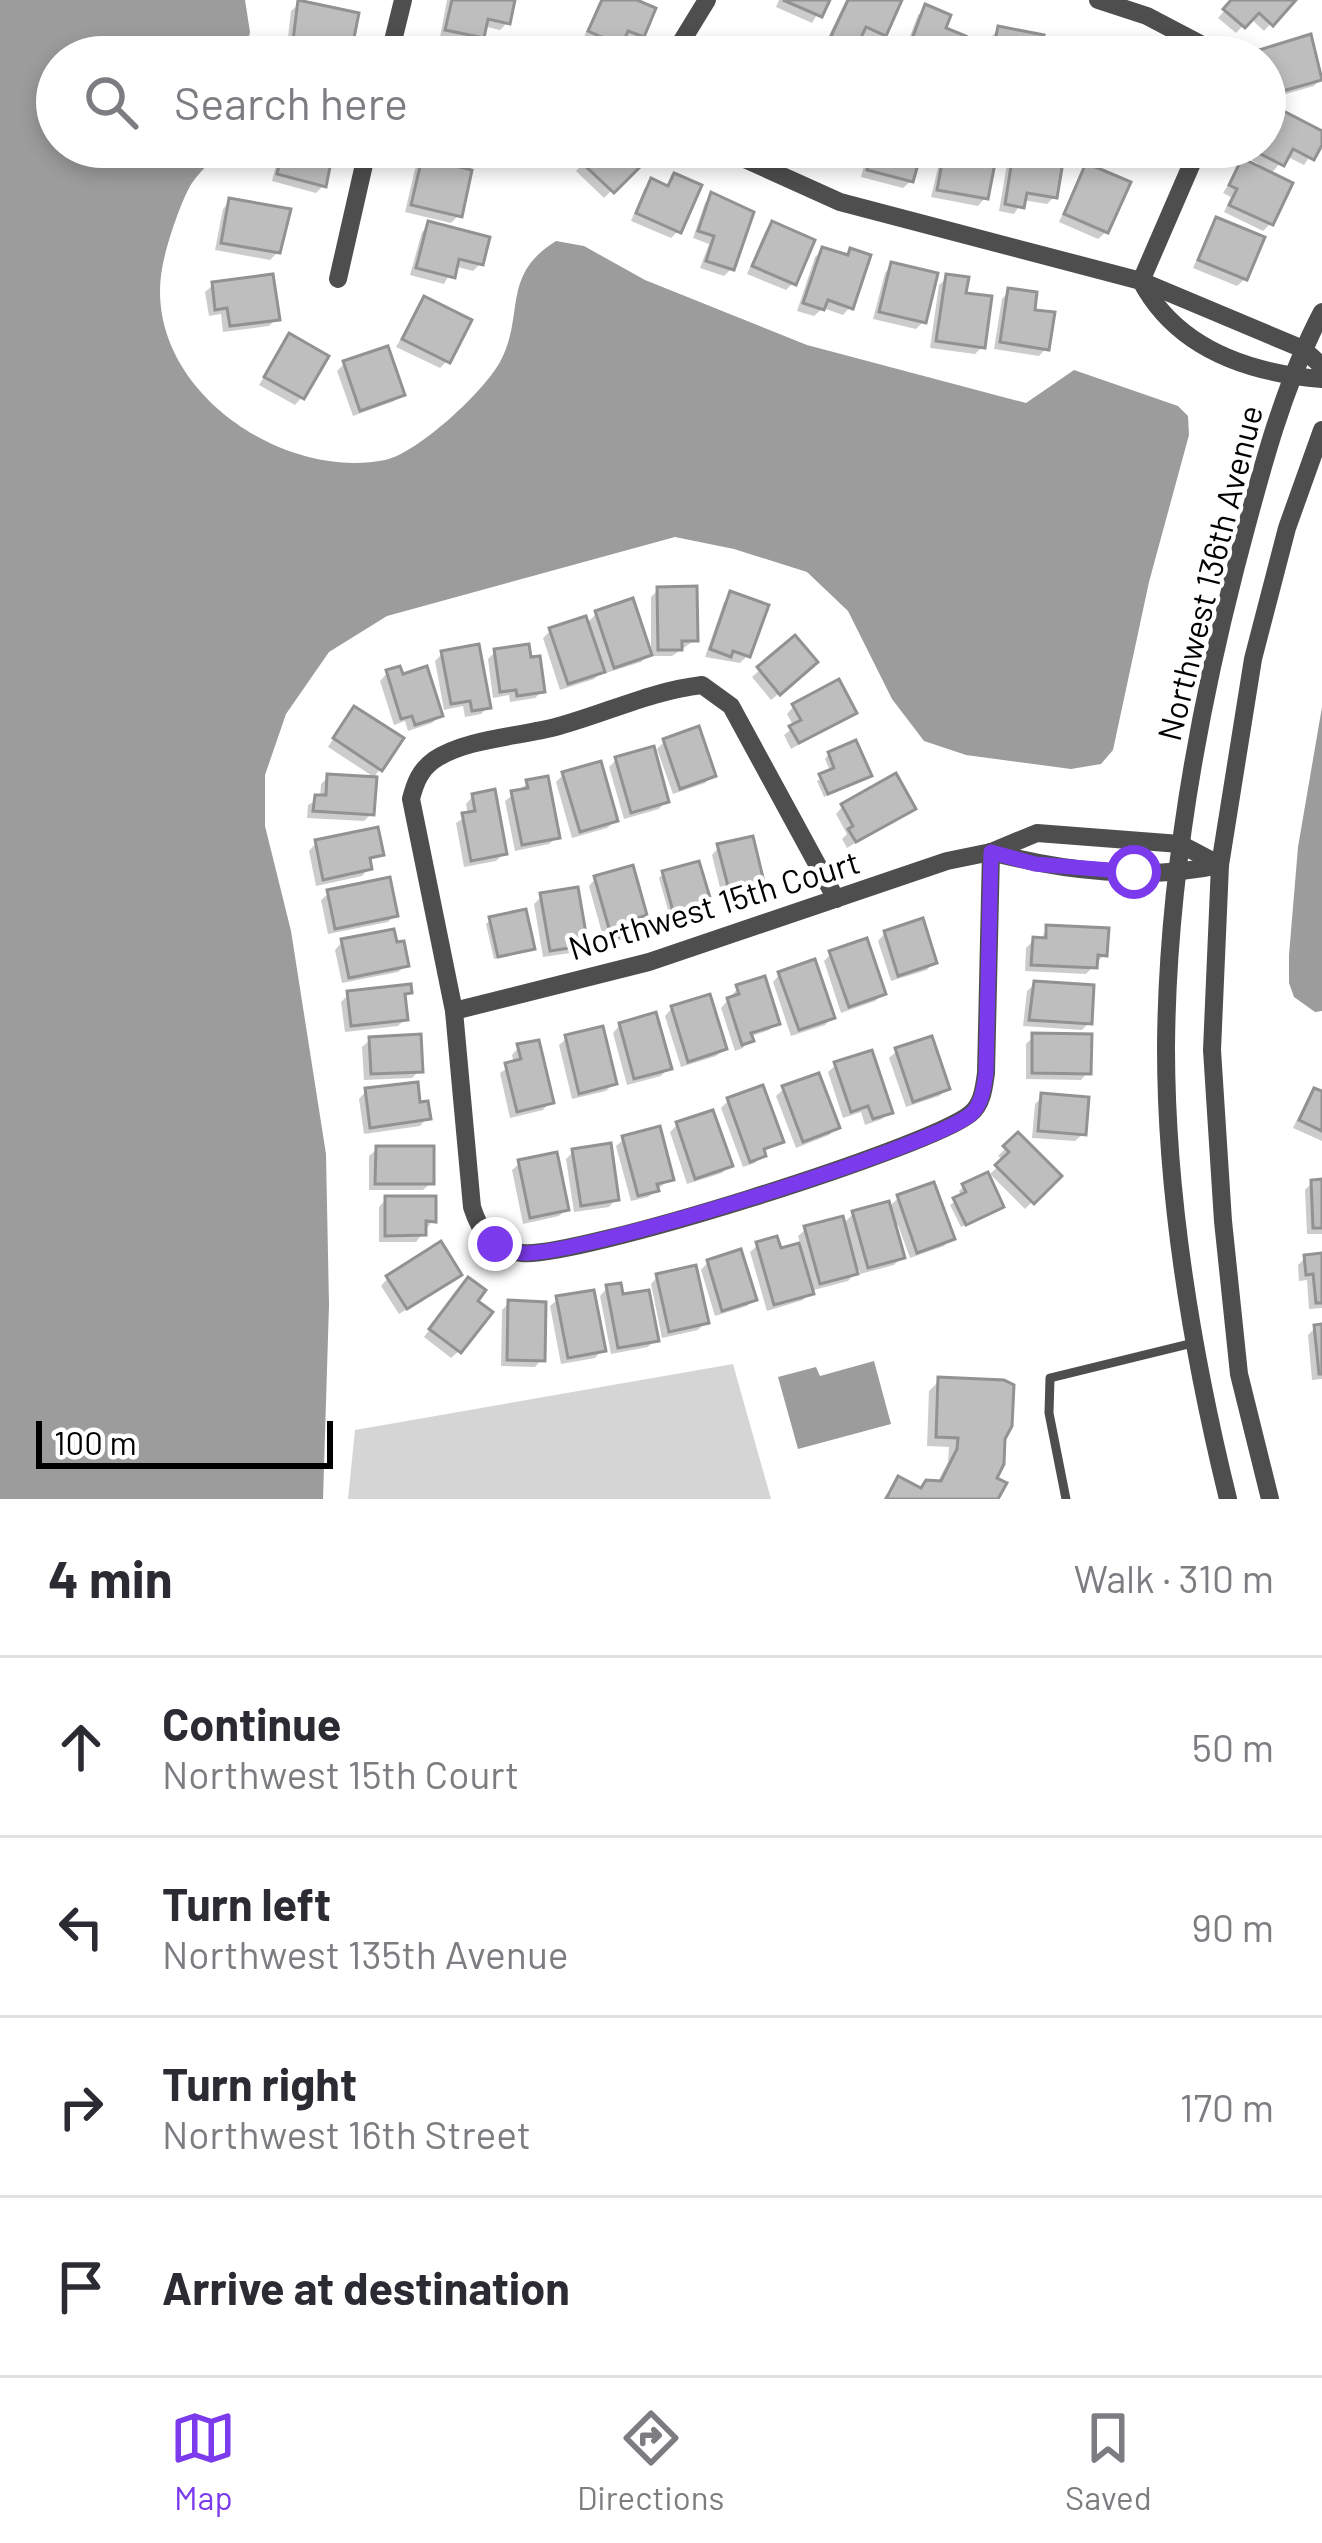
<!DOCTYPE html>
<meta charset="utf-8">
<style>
:root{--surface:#fff;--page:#f2f2f3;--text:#2b2b33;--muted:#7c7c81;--line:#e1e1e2;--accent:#7c3aed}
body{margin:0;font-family:Barlow,sans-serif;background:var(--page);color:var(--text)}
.scale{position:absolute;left:36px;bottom:30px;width:297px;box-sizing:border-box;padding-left:12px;border:6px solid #000;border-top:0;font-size:33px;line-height:42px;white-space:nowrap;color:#000;-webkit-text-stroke:9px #fff;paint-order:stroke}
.stop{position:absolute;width:36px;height:36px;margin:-27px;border:9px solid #7c3aed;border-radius:50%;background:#fff}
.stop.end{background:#7c3aed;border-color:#fff;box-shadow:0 3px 12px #0008}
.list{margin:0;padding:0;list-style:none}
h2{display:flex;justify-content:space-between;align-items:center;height:156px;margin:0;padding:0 48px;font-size:51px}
h2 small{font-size:39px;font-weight:400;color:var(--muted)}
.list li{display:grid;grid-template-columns:78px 1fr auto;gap:36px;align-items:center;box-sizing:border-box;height:180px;padding:0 48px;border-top:3px solid var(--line)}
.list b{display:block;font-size:45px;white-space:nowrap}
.list p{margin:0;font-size:39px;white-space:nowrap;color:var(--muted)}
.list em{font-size:39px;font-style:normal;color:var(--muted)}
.icon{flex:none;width:66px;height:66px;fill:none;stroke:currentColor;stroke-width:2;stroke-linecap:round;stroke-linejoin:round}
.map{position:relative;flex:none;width:1322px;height:1499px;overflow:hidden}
.search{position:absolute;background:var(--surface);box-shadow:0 6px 18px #0003;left:36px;right:36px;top:36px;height:132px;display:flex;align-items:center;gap:30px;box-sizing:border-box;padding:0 42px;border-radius:66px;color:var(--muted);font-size:45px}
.sheet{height:876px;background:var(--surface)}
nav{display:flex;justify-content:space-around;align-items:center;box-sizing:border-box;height:168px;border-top:3px solid var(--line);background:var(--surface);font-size:33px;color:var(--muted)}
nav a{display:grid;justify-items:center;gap:6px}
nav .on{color:var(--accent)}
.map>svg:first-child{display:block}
</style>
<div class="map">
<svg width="1322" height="1499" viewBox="0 0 1322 1499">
<rect width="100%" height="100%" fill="#fff"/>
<polygon fill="#d5d5d5" points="733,1364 771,1499 348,1499 355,1430"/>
<g fill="#9c9c9c">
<path d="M0,0H245L250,32L244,57H57V147H220C213,161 201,170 192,183C181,200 165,249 162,269C142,385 279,481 385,460C418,453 486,390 501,360C525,313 501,275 556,241L584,246L645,280L807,345L1026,403L1074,370L1178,406L1188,416L1189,435L1149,582L1113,750L1101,764L1071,769L966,755L924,741L892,699L848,611L807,572L734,549L675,537L387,616L329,652L286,714L265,775V826L291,931L326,1154L329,1305L323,1499H0Z"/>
<polygon points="1322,707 1322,1011 1315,1012 1294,997 1289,983 1289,955 1298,847"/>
<polygon points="874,1361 891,1424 798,1449 778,1377 816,1367 820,1376"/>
</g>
<g fill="#0003">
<polygon points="447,0 512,0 508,22 500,30 483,26 481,37 474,44 440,37"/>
<polygon points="600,0 630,0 641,35 634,42 622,38 612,52 583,39"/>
<polygon points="779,0 826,0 812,23 776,7"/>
<polygon points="846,0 899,0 883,34 876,42 860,34 847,54 825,44"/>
<polygon points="1234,0 1292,0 1264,31 1250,18 1236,33 1218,18"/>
<polygon points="299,4 358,42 355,57 286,55 291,11"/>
<polygon points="926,8 942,30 962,37 954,57 902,57 918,15"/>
<polygon points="999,29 1036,57 987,57 991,37"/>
<polygon points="1260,52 1321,78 1314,86 1265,100 1265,57 1255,57"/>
<polygon points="1272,109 1322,135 1322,138 1304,165 1286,156 1270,175 1270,224 1263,231 1224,212 1231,197 1223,193 1242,162 1256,168 1259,164 1244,156 1248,147 1265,147 1265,116"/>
<polygon points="269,147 331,147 324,185 316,193 272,181 276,165 265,162"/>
<polygon points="414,147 475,147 466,163 413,154"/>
<polygon points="600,147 634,147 645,158 604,198 576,171"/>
<polygon points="783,147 836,147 827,157 803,148 799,152"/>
<polygon points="869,147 920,147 911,181 903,188 861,177"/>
<polygon points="943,147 994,151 985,198 978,206 931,197"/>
<polygon points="1014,157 1054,197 1047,204 1023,200 1014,214 999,211 1007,164"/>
<polygon points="423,161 459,215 451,223 405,212 415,169"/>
<polygon points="1087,166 1106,232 1098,239 1059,222 1080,174"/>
<polygon points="675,176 678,231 671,238 631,221 644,189 652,182 665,188"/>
<polygon points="712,195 731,269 724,276 700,268 709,244 693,238 705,203"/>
<polygon points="230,201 278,252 270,260 215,250 223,209"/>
<polygon points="1217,220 1245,279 1237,286 1193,268 1210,228"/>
<polygon points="429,225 480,264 473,271 454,266 444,284 410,275 422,232"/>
<polygon points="772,225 793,283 786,290 747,274 765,232"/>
<polygon points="823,250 845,258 851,251 850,307 843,315 823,308 814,316 797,311 815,257"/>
<polygon points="892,265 923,322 916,329 873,319 885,273"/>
<polygon points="947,278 963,295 982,347 975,354 930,348 939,285"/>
<polygon points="213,285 276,319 269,326 223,332 221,314 209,316 205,292"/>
<polygon points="1009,291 1046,348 1039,356 994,349 1002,299"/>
<polygon points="424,299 447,361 440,368 396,347"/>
<polygon points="289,337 302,397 295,405 259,385"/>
<polygon points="344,364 402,394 394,401 353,416 337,371"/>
<polygon points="658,590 695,640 672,656 651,656 651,597"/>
<polygon points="731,595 748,655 740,663 705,657 724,602"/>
<polygon points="596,614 648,655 641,662 606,673 605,668 594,679 560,690 543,638 550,631 586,624"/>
<polygon points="794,639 807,670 771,700 752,677"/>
<polygon points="495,652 542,691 535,698 510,702 509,695 493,698 488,659"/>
<polygon points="442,654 488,707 481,714 465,717 463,706 444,710 435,661"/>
<polygon points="387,673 440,716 432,723 408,731 405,721 394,725 380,681"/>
<polygon points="794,706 854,713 791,749 784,735 794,727 787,714"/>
<polygon points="347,717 380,769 374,777 328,747"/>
<polygon points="665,741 713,775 705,783 673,794 657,749"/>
<polygon points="829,754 868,776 824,797 817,781 831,773 825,759"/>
<polygon points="617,759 666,801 659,809 624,819 609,767"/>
<polygon points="564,774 615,821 607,828 572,838 556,782"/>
<polygon points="328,777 371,814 364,821 307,818 308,805 320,798 321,784"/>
<polygon points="528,783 557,837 549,844 515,851 505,801"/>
<polygon points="473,796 504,853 496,861 464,867 456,823 468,815 466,804"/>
<polygon points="843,806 912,808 847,848 842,839 847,834 836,814"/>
<polygon points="316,843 381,854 368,862 369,868 362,876 316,886 309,851"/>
<polygon points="719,847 762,885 754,892 723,900 712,855"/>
<polygon points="663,874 708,903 670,917 659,878"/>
<polygon points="596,878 644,915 629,924 632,932 624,939 605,944 589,886"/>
<polygon points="329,893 395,915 388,922 328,934 321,900"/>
<polygon points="542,896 584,944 577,952 543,957 534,904"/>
<polygon points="490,920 532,948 494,959 486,924"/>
<polygon points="1047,928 1104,955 1086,974 1025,971 1026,948 1034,940 1040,941"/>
<polygon points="885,933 934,962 927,970 891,981 878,941"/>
<polygon points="342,942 406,965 398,972 342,983 335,950"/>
<polygon points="831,954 883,994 875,1001 841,1013 824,961"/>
<polygon points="780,974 832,1017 825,1025 791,1036 773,982"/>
<polygon points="1035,984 1089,1023 1082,1030 1023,1026 1027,991"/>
<polygon points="738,988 777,1023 769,1030 749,1037 743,1048 735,1051 721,1008"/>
<polygon points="409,992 403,999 405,1019 398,1026 345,1032 341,1002 349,994"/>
<polygon points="672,1008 724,1049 716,1056 681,1067 665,1016"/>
<polygon points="620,1025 668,1068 661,1076 627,1085 613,1033"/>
<polygon points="1034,1036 1088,1072 1081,1080 1026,1079 1026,1044"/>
<polygon points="567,1038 614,1083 606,1091 572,1099 559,1045"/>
<polygon points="370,1040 420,1070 412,1078 364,1080 362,1047"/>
<polygon points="519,1047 550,1102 543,1110 510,1118 500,1073 514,1064 512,1055"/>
<polygon points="897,1051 947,1089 939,1096 906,1107 889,1058"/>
<polygon points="836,1065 889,1112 882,1119 865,1125 861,1112 843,1118 828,1072"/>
<polygon points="1322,1088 1322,1141 1293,1128 1307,1099 1314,1091 1319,1094"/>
<polygon points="784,1089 836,1128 829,1135 796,1148 776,1096"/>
<polygon points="366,1091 418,1105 427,1118 420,1126 364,1134 359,1099"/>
<polygon points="1042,1097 1083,1134 1075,1141 1032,1138 1035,1104"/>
<polygon points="728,1101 780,1141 762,1153 755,1163 743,1167 721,1108"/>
<polygon points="677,1125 729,1166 722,1173 687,1184 670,1132"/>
<polygon points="1018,1136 1058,1176 1025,1209 990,1174 1004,1161 998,1156"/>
<polygon points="624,1139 670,1179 648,1197 631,1201 616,1146"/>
<polygon points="377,1149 431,1183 423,1190 369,1190 369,1156"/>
<polygon points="574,1151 616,1199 609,1207 574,1212 566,1159"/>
<polygon points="520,1163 566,1209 559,1216 523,1224 512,1170"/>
<polygon points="1322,1182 1322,1234 1307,1234 1305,1190 1312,1183"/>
<polygon points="964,1186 1001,1207 961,1227 950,1205 962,1197 959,1191"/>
<polygon points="898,1198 951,1238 944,1246 910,1258 898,1225 893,1226 902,1257 894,1265 860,1274 859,1269 848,1281 810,1291 803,1300 767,1311 750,1252 758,1245 779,1252 801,1246 798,1236 806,1229 842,1225 853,1214 888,1208"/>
<polygon points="386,1199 433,1220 416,1242 379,1242 379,1207"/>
<polygon points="1322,1256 1322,1308 1309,1309 1307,1280 1299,1281 1298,1265 1305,1258"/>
<polygon points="708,1262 754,1299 747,1306 715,1316 701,1270"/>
<polygon points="658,1276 706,1322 698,1330 662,1338 651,1284"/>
<polygon points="388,1278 451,1282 399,1314 381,1286"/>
<polygon points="461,1288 474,1302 459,1351 451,1358 424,1337"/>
<polygon points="607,1288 621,1298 655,1340 648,1347 611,1354 600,1296"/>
<polygon points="558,1299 602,1350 595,1358 561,1364 550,1306"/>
<polygon points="509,1303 542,1359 535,1367 501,1366 502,1310"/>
<polygon points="1316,1327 1322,1327 1322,1379 1312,1380 1308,1335"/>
<polygon points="940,1380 993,1479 995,1499 883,1499 899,1479 919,1491 937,1483 948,1462 949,1447 927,1446 929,1391"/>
</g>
<g fill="#bebebe" stroke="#929292" stroke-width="3">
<polygon points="298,0 359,13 354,38 362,40 358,57 292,48"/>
<polygon points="452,0 515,0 510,24 488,19 484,38 445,30"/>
<polygon points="602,0 637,0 656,8 644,37 628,31 622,46 588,31"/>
<polygon points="783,0 830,0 822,17"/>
<polygon points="848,0 902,0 886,36 866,27 856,48 831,36"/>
<polygon points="1231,0 1296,0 1273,26 1259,13 1245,28 1223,9"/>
<polygon points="925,4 951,15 946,28 966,36 958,57 906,55"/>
<polygon points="998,26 1044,35 1039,57 992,57"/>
<polygon points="1311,34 1322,80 1272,94 1265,57 1261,57 1259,50"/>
<polygon points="1065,38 1112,49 1110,57 1061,57"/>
<polygon points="443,43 497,53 496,57 440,57"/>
<polygon points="1272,105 1322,131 1322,145 1314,160 1293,149 1284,166 1249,148 1265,147 1265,117"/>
<polygon points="272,147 334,147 326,187 277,174 281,158 270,155"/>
<polygon points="419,147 478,147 476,156"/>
<polygon points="596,147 638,147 649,158 614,193 581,162"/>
<polygon points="873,147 923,147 913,182 867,170"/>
<polygon points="945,147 998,148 988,199 937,190"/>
<polygon points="1013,154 1063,162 1057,198 1027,193 1024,208 1005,204"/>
<polygon points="422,158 472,170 462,217 411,205"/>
<polygon points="1242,158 1293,183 1273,225 1229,205 1237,189 1229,185"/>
<polygon points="1086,163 1131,182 1108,233 1064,214"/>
<polygon points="674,173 702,185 681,233 636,213 651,178 668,186"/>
<polygon points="711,192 754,212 734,270 706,261 714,236 698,231"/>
<polygon points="229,198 291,209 280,253 221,243"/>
<polygon points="1216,217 1265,237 1247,280 1198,260"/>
<polygon points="428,221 490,237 483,265 459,259 455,278 416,268"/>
<polygon points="772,221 815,240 796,285 752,266"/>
<polygon points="822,247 848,255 850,248 871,255 853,309 828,300 824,310 803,303"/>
<polygon points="891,262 938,273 926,323 879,312"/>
<polygon points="273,274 280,320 230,326 227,308 215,310 212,282"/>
<polygon points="946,274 969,277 966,293 992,296 985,348 936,341"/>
<polygon points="1008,288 1037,292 1035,310 1055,312 1049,350 1000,342"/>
<polygon points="424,296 472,320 450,363 402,339"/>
<polygon points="289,333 329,356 304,399 264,377"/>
<polygon points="388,346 405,395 360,411 343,361"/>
<polygon points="697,586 698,641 682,641 682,650 658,650 657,587"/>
<polygon points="730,591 769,605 750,657 733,651 731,657 710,649"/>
<polygon points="633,598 652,655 614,668 595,611"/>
<polygon points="586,616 605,672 568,684 549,628"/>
<polygon points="795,635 818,662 780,695 757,667"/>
<polygon points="479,644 491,708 472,711 470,701 451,704 441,651"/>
<polygon points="529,644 531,657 540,656 545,692 517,696 516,690 500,692 494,649"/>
<polygon points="400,666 403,674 427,666 443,716 415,725 412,716 401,719 386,670"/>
<polygon points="839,679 857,713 799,743 789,726 801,720 792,704"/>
<polygon points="354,706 404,738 382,771 333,738"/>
<polygon points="699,726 716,776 680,789 663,739"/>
<polygon points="856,740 872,776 828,794 819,774 834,768 828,752"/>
<polygon points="654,746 669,802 631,813 615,757"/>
<polygon points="601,761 618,821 580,832 562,772"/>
<polygon points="896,773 916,809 856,842 848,829 853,826 841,804"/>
<polygon points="327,774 377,777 374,815 313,811 315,795 326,795"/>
<polygon points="548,776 560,838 522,845 511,791 528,788 526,780"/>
<polygon points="495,789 507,854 471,861 462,813 475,811 472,794"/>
<polygon points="378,827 384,855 370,858 372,869 323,880 315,840"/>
<polygon points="753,836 765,886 730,894 717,844"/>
<polygon points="699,861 712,904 674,915 662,871"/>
<polygon points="633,865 647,915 631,920 635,932 612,939 594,876"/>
<polygon points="390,877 398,916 335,929 327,890"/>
<polygon points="578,887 588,945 550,951 540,893"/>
<polygon points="526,909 535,949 498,957 489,917"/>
<polygon points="923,918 937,963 898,976 884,931"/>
<polygon points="1046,925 1109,928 1107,956 1098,955 1097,968 1031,965 1033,937 1046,938"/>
<polygon points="394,929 397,942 404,941 409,966 349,978 341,939"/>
<polygon points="867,938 886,994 849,1007 829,951"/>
<polygon points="815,959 835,1018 799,1030 778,972"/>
<polygon points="765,976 780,1024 751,1033 754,1041 742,1045 727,998 739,994 736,985"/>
<polygon points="1034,981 1094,985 1092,1024 1029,1020"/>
<polygon points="411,984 412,993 405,994 408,1020 351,1026 347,991"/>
<polygon points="710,994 727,1049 688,1062 671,1006"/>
<polygon points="656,1012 672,1069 634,1079 619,1023"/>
<polygon points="603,1026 617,1084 579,1094 565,1035"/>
<polygon points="1032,1033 1092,1034 1091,1074 1032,1073"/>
<polygon points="421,1034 423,1072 371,1074 369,1037"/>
<polygon points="932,1036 950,1089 913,1102 895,1048"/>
<polygon points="539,1040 554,1103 517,1112 505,1063 521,1059 517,1044"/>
<polygon points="872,1050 893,1113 873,1119 868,1106 851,1112 834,1062"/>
<polygon points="819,1073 840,1128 803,1142 782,1086"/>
<polygon points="418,1082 420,1102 428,1101 431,1119 370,1128 365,1088"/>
<polygon points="763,1085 784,1142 764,1149 766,1156 750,1162 727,1098"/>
<polygon points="1314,1088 1322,1091 1322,1131 1299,1120"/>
<polygon points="1041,1093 1089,1097 1086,1135 1038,1131"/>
<polygon points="713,1110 733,1166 695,1179 676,1122"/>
<polygon points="660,1126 674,1180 657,1184 659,1191 638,1196 622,1136"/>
<polygon points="1018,1132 1062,1176 1034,1204 995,1165 1009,1152 1003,1146"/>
<polygon points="611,1143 619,1200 581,1206 572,1149"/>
<polygon points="376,1146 434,1146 434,1184 375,1184"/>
<polygon points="557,1152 569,1210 530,1218 518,1160"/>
<polygon points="988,1172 1004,1207 966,1225 953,1198 966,1192 962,1184"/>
<polygon points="1322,1179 1322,1228 1313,1228 1311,1180"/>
<polygon points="934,1182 955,1239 917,1253 897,1195"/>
<polygon points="385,1196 436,1196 436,1222 426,1221 426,1235 385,1236"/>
<polygon points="889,1201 905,1258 868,1268 852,1211"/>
<polygon points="843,1216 858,1274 820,1284 804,1226"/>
<polygon points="777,1236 781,1248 799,1243 814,1294 774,1305 756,1242"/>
<polygon points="441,1241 462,1275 407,1309 386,1276"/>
<polygon points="741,1249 757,1300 722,1311 707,1260"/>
<polygon points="1322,1253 1322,1303 1316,1303 1313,1274 1306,1275 1304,1255"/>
<polygon points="696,1265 709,1323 669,1332 656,1274"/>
<polygon points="468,1277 486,1290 478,1301 493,1312 461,1353 429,1329"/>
<polygon points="621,1283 623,1294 649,1290 659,1341 618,1348 606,1285"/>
<polygon points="594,1290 606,1351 568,1358 556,1296"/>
<polygon points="508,1300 546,1302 545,1361 507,1360"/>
<polygon points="1322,1324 1322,1374 1319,1374 1314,1325"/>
<polygon points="938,1377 1004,1380 1014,1385 1012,1426 1005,1439 1004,1464 997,1478 1007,1483 998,1499 886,1499 898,1476 921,1488 926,1480 941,1481 957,1449 958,1438 936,1437"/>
</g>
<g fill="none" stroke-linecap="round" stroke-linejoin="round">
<polyline stroke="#4e4e4e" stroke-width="9" points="1066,1499 1049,1413 1050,1378 1193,1343"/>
<g stroke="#4e4e4e" stroke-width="18">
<polyline points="1098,0 1147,16 1208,48 1213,57"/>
<polyline points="389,57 403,0"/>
<polyline points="672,57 707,0"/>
<polyline points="718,147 840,202 1141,281 1303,349 1322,366"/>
<polyline points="338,279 368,147"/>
<path d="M1141,281C1177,349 1249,373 1322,379"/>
<polyline points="1141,281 1199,147"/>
<path d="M991,852C1063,871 1147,881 1220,865"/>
<path d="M836,899L731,706L702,685C651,691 607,713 559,726C520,737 467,738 434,760C420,770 415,783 411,799L454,1011L472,1207C480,1232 492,1250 522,1253C574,1259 928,1148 970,1114C982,1105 984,1088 986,1073L991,852"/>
<polyline points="454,1011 649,962 947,861 991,852 1037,833 1180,844 1220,865"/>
<path d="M1228,1499C1192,1352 1166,1200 1166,1048C1167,887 1195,726 1235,570C1258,483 1280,392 1322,312"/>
<polyline points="1270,1499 1239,1374 1223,1221 1212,1050 1220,865 1253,659 1287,528 1322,430"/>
</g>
</g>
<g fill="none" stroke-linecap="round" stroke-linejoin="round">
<path stroke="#7c3aed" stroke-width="15" d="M495,1244C503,1247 513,1252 521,1253C574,1258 928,1148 970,1115C982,1105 984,1088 986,1073L991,852L1035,864L1134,872"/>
</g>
<g text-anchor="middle" stroke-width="9" stroke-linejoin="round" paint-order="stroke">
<g font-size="33" fill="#000" stroke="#fff">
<text transform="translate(1210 573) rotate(-76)" y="12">Northwest 136th Avenue</text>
<text transform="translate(714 905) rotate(-17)" y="12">Northwest 15th Court</text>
</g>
</g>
</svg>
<div class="scale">100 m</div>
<div class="stop" style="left:1134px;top:872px"></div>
<div class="stop end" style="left:495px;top:1244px"></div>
<div class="search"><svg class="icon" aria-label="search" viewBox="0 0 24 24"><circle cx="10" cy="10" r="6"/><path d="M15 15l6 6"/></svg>Search here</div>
</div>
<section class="sheet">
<h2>4 min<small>Walk · 310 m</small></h2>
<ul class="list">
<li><svg class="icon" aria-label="ahead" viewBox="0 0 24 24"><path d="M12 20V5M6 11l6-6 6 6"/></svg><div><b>Continue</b><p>Northwest 15th Court</p></div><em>50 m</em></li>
<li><svg class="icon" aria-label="left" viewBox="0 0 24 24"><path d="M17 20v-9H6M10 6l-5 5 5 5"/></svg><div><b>Turn left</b><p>Northwest 135th Avenue</p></div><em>90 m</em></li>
<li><svg class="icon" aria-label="right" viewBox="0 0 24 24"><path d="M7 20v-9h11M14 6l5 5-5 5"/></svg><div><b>Turn right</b><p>Northwest 16th Street</p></div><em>170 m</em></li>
<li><svg class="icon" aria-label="arrive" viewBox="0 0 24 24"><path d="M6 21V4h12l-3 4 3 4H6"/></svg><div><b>Arrive at destination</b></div></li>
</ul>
</section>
<nav>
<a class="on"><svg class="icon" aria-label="map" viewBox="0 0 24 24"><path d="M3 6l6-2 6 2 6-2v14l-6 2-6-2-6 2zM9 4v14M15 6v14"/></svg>Map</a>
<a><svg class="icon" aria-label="directions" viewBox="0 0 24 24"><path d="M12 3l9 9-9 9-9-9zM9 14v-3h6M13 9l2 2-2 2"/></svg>Directions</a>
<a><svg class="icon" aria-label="saved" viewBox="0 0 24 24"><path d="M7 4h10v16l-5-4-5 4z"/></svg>Saved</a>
</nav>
